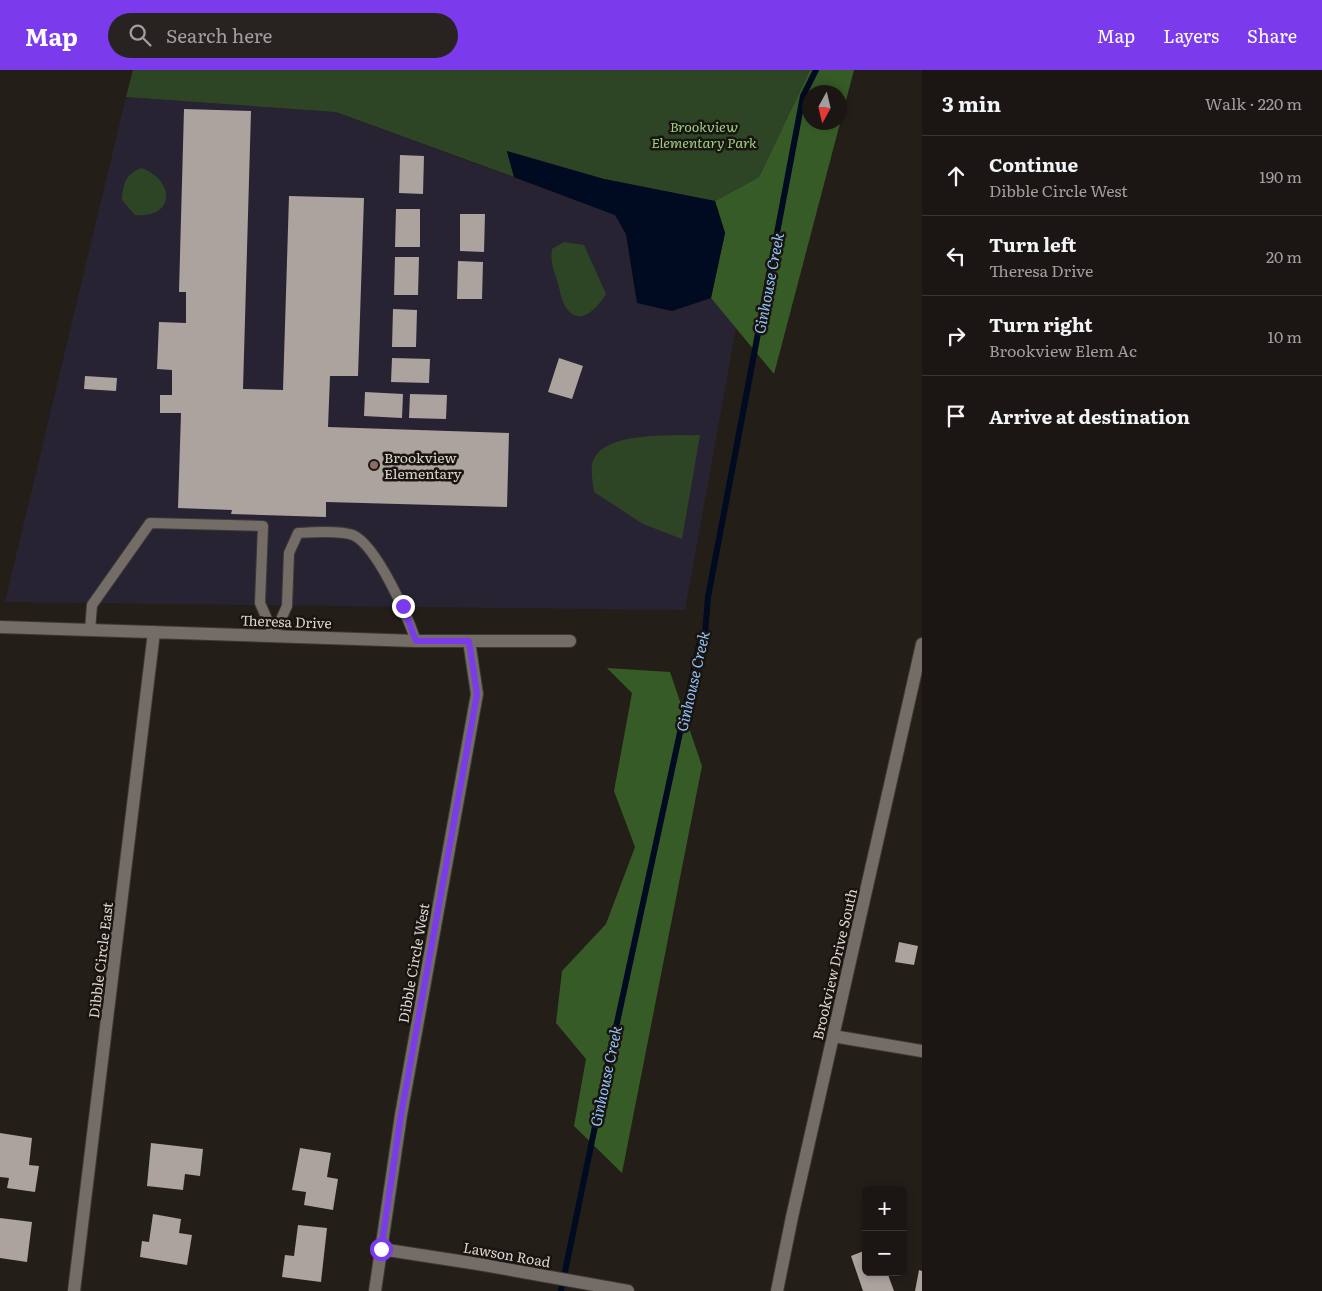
<!DOCTYPE html>
<html lang="en">
<head>
<meta charset="utf-8">
<style>
  :root { --surface:#1b1613; --page:#282321; --text:#f1f3f6; --muted:#a09fa0; --line:#393533; --accent:#7c3aed }
  body { margin:0; font-family:Literata,serif; background:var(--page); color:var(--text) }
  .controls { position:absolute; right:15px; bottom:15px; display:grid; overflow:hidden; border-radius:8px; box-shadow:0 2px 8px #0003 }
  .controls button { width:45px; height:45px; display:grid; place-items:center; padding:0; border:0; border-bottom:1px solid var(--line); background:var(--surface); color:var(--text); font:25px sans-serif }
  .compass { position:absolute; left:802px; top:15px; width:45px; height:45px; border-radius:50%; background:var(--surface); box-shadow:0 2px 8px #0003; rotate:188deg }
  .stop { position:absolute; width:15px; height:15px; margin:-11px; border:4px solid #7c3aed; border-radius:50%; background:#fff }
  .stop.end { background:#7c3aed; border-color:#fff; box-shadow:0 1px 5px #0008 }
  .list { margin:0; padding:0; list-style:none }
  h2 { display:flex; justify-content:space-between; align-items:center; height:65px; margin:0; padding:0 20px; font-size:21px }
  h2 small { font-size:16px; font-weight:400; color:var(--muted) }
  .list li { display:grid; grid-template-columns:32px 1fr auto; gap:15px; align-items:center; box-sizing:border-box; height:80px; padding:0 20px; border-top:1px solid var(--line) }
  .list b { display:block; font-size:19px; white-space:nowrap }
  .list p { margin:0; font-size:16px; white-space:nowrap; color:var(--muted) }
  .list em { font-size:16px; font-style:normal; color:var(--muted) }
  .icon { flex:none; width:28px; height:28px; fill:none; stroke:currentColor; stroke-width:2; stroke-linecap:round; stroke-linejoin:round }
  .map { position:relative; flex:none; width:922px; height:1221px; overflow:hidden }
  header { display:flex; align-items:center; gap:30px; box-sizing:border-box; height:70px; padding:0 25px; background:var(--accent); color:#fff }
  header strong { font-size:24px }
  nav { display:flex; gap:28px; margin-inline-start:auto; font-size:18px }
  .search { width:350px; height:45px; background:var(--page); display:flex; align-items:center; gap:12px; box-sizing:border-box; padding:0 18px; border-radius:28px; color:var(--muted); font-size:19px }
  main { display:flex }
  aside { flex:1; background:var(--surface) }
  .map>svg:first-child { display:block }
</style>
</head>
<body>
<header>
<strong>Map</strong>
<div class="search"><svg class="icon" aria-label="search" viewBox="0 0 24 24"><circle cx="10" cy="10" r="6"/><path d="M15 15l6 6"/></svg>Search here</div>
<nav><a>Map</a><a>Layers</a><a>Share</a></nav>
</header>
<main>
<div class="map">
<svg width="922" height="1221" viewBox="0 0 922 1221">
  <rect width="100%" height="100%" fill="#241e19"/>
  <path fill="#282333" d="M 126,27 L 336,42 L 615,145 L 626,164 L 637,233 L 672,241 L 711,228 L 736,258 L 685,540 L 5,532 Z"/>
  <path fill="#2e4525" d="M 133,0 L 810,0 L 759,107 L 715,131 L 604,109 L 507,82 L 514,107 L 336,42 L 126,27 Z
    M 141,98 C 175,109 176,149 135,145 L 122,130 C 123,114 125,105 141,98 Z
    M 564,172 L 584,175 L 606,224 C 598,237 581,257 567,239 C 562,233 560,221 558,213 C 554,201 550,192 552,179 Z
    M 700,365 L 682,469 L 643,454 L 594,422 C 593,413 590,399 593,391 C 604,361 672,366 700,365 Z"/>
  <path fill="#375b26" fill-rule="evenodd" d="M 810,0 L 854,0 L 774,304 L 711,228 L 725,163 L 715,131 L 759,107 ZM 809,22 L 839,22 L 839,52 L 809,52 Z
    M 607,598 L 670,602 L 702,696 L 622,1103 L 574,1056 L 586,989 L 556,953 L 562,901 L 606,854 L 635,777 L 614,721 L 632,623 Z"/>
  <path fill="#000a20" d="M 507,81 L 604,109 L 715,131 L 725,163 L 711,228 L 672,241 L 637,233 L 626,164 L 615,145 L 514,107 Z"/>
  <g fill="none" stroke-linecap="round" stroke-linejoin="round">
    <path stroke="#000a20" stroke-width="6" d="M 561,1221 L 605,1008 L 699,575 L 705,564 L 708,527 L 803,26 L 816,0"/>
  </g>
  <path fill="#aca39e" d="M 184,39 L 251,41 L 243,319 L 283,320 L 289,126 L 364,128 L 358,306 L 330,306 L 328,357 L 509,363 L 507,437 L 326,432 L 326,447 L 231,444 L 232,440 L 178,438 L 181,343 L 160,343 L 160,325 L 172,325 L 172,300 L 157,299 L 159,252 L 186,253 L 186,222 L 179,222 Z
    M 400,85 L 424,86 L 423,124 L 399,123 Z
    M 396,139 L 420,139 L 420,177 L 395,177 Z
    M 460,144 L 485,144 L 484,182 L 460,181 Z
    M 395,187 L 419,187 L 418,225 L 394,225 Z
    M 458,191 L 483,192 L 482,229 L 457,229 Z
    M 393,239 L 417,240 L 416,277 L 392,277 Z
    M 392,288 L 430,289 L 429,313 L 391,312 Z
    M 559,288 L 583,296 L 572,329 L 548,322 Z
    M 85,306 L 117,308 L 116,321 L 84,319 Z
    M 365,322 L 403,324 L 402,348 L 364,346 Z
    M 410,324 L 447,325 L 446,349 L 409,348 Z
    M 899,872 L 918,876 L 914,895 L 895,892 Z
    M 0,1063 L 32,1068 L 29,1095 L 39,1096 L 35,1122 L 7,1118 L 9,1108 L 0,1107 Z
    M 151,1073 L 203,1079 L 200,1106 L 185,1104 L 183,1120 L 147,1116 Z
    M 300,1078 L 331,1083 L 327,1107 L 338,1109 L 333,1140 L 304,1135 L 306,1122 L 292,1120 Z
    M 153,1144 L 181,1149 L 179,1163 L 192,1165 L 187,1195 L 140,1187 L 142,1171 L 149,1172 Z
    M 0,1148 L 32,1152 L 27,1192 L 0,1188 Z
    M 298,1155 L 327,1158 L 321,1212 L 282,1207 L 285,1185 L 294,1186 Z
    M 866,1180 L 866,1202 L 887,1202 L 894,1221 L 863,1221 L 851,1186 Z
    M 919,1200 L 922,1201 L 922,1221 L 915,1221 Z"/>
  <g fill="none" stroke-linecap="round" stroke-linejoin="round">
    <g stroke="#3e3936" stroke-width="12">
      <path id="service" d="M 90,560 L 92,535 L 150,453 L 263,456 L 260,533 L 274,565
        M 274,565 L 287,536 L 289,483 L 298,463 C 313,462 339,460 353,465 C 377,476 407,545 416,571"/>
    </g>
    <g stroke="#3e3936" stroke-width="14">
      <path id="minor" d="M 0,557 L 416,571 L 570,571
        M 833,966 L 922,981
        M 381,1179 L 478,1194 L 628,1221
        M 74,1221 L 154,562
        M 375,1221 L 401,1045 L 477,624 L 469,571
        M 777,1221 L 792,1147 L 922,574"/>
    </g>
    <use href="#service" stroke="#746d67" stroke-width="10"/>
    <use href="#minor" stroke="#746d67" stroke-width="12"/>
  </g>
  <g fill="none" stroke-linecap="round" stroke-linejoin="round">
    <path stroke="#7c3aed" stroke-width="6" d="M 381,1179 L 401,1045 L 477,624 L 469,571 L 416,571 L 403,536"/>
  </g>
  <circle fill="#8d6e63" stroke="#1a1410" stroke-width="2" cx="374" cy="395" r="5"/>
  <g text-anchor="middle" dominant-baseline="central" stroke-width="5" stroke-linejoin="round" paint-order="stroke">
    <g font-size="14" font-style="italic" fill="#9ad283" stroke="#1a1410">
      <text x="704" y="56">Brookview<tspan x="704" dy="16">Elementary Park</tspan></text>
    </g>
    <g font-size="14" fill="#dad5d2" stroke="#1a1410" text-anchor="start">
      <text x="384" y="387">Brookview<tspan x="384" dy="16">Elementary</tspan></text>
    </g>
    <g font-size="14" fill="#dad5d2" stroke="#1a1410">
      <text transform="translate(286 551) rotate(2)">Theresa Drive</text>
      <text transform="translate(100 890) rotate(-83)">Dibble Circle East</text>
      <text transform="translate(413 893) rotate(-80)">Dibble Circle West</text>
      <text transform="translate(834 894) rotate(-77)">Brookview Drive South</text>
      <text transform="translate(507 1184) rotate(10)">Lawson Road</text>
    </g>
    <g font-size="15" font-style="italic" fill="#8fc5fd" stroke="#1a1410">
      <text transform="translate(768 213) rotate(-79)">Ginhouse Creek</text>
      <text transform="translate(692 611) rotate(-77)">Ginhouse Creek</text>
      <text transform="translate(605 1006) rotate(-78)">Ginhouse Creek</text>
    </g>
  </g>
</svg>
<div class="controls">
<button>+</button>
<button>−</button>
</div>
<svg class="compass" viewBox="-18 -18 36 36"><path d="M0-13l5 13h-10z" fill="#e53935"/><path d="M0 13l5-13h-10z" fill="#a09fa0"/></svg>
<div class="stop" style="left:381px;top:1179px"></div>
<div class="stop end" style="left:403px;top:536px"></div>
</div>
<aside>
<h2>3 min<small>Walk · 220 m</small></h2>
<ul class="list">
<li><svg class="icon" aria-label="ahead" viewBox="0 0 24 24"><path d="M12 20V5M6 11l6-6 6 6"/></svg><div><b>Continue</b><p>Dibble Circle West</p></div><em>190 m</em></li>
<li><svg class="icon" aria-label="left" viewBox="0 0 24 24"><path d="M17 20v-9H6M10 6l-5 5 5 5"/></svg><div><b>Turn left</b><p>Theresa Drive</p></div><em>20 m</em></li>
<li><svg class="icon" aria-label="right" viewBox="0 0 24 24"><path d="M7 20v-9h11M14 6l5 5-5 5"/></svg><div><b>Turn right</b><p>Brookview Elem Ac</p></div><em>10 m</em></li>
<li><svg class="icon" aria-label="arrive" viewBox="0 0 24 24"><path d="M6 21V4h12l-3 4 3 4H6"/></svg><div><b>Arrive at destination</b></div></li>
</ul>
</aside>
</main>
</body>
</html>
